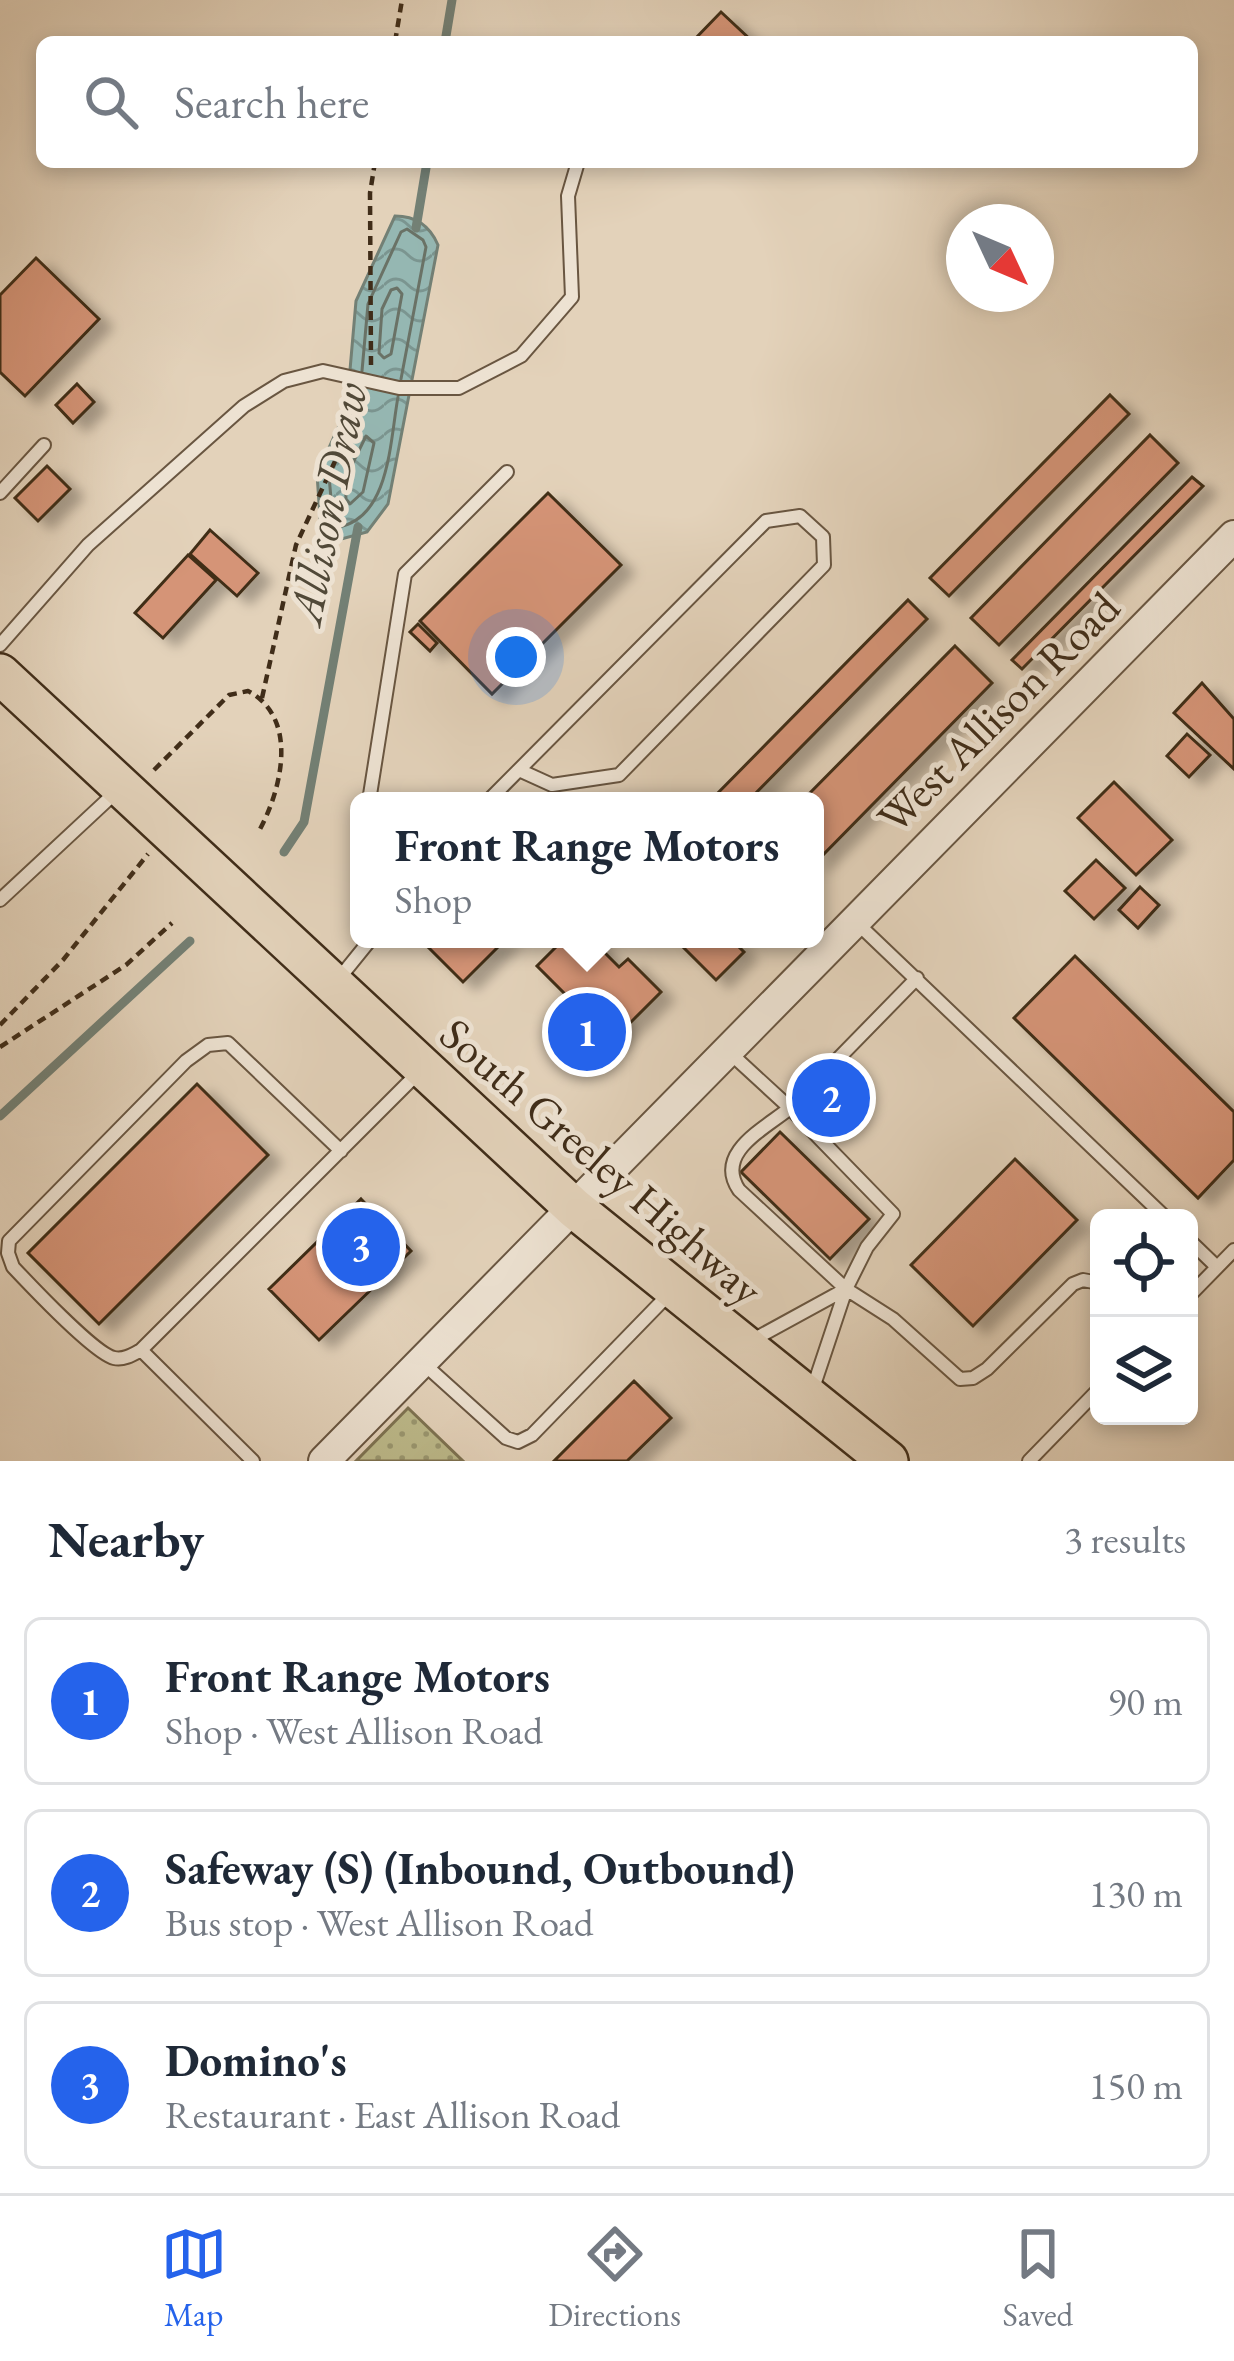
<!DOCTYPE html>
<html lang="en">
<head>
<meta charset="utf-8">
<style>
  :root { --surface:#fff; --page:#f2f2f3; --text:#1f2937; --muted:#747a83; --line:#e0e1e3; --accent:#2563eb }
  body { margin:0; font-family:"EB Garamond",serif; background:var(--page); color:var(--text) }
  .controls { position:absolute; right:36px; bottom:36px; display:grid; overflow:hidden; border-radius:18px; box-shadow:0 6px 18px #0003 }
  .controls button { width:108px; height:108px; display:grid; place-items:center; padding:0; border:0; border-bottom:3px solid var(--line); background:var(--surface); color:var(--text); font:60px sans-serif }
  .compass { position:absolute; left:946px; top:204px; width:108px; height:108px; border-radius:50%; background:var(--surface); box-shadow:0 6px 18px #0003; rotate:134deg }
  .you { position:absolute; left:516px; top:657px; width:42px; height:42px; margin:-30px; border:9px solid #fff; border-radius:50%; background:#1a73e8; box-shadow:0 0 0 18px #1a73e833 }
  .badge { display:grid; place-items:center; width:78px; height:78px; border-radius:50%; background:var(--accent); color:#fff; font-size:39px; font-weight:700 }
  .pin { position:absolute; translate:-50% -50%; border:6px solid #fff; box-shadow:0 3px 12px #0006 }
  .popup { position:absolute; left:350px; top:792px; width:474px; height:156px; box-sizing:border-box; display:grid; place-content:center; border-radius:18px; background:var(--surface); filter:drop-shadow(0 3px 9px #0005); font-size:39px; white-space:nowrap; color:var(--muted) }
  .popup b { font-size:45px; color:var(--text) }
  .popup::after { content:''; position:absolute; left:50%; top:100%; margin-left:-24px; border:24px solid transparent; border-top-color:var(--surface) }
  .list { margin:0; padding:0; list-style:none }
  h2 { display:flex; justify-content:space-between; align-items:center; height:156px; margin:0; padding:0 48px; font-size:51px }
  h2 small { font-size:39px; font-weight:400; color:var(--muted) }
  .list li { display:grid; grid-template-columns:78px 1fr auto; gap:36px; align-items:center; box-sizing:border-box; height:168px; margin:0 24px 24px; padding:0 24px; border:3px solid var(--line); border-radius:18px }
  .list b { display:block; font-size:45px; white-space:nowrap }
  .list p { margin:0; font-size:39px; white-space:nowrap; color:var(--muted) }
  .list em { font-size:39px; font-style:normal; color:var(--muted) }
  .icon { flex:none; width:66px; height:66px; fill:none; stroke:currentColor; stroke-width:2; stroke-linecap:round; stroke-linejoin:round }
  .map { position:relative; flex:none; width:1234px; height:1461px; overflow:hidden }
  .search { position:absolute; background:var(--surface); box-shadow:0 6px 18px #0003; left:36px; right:36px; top:36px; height:132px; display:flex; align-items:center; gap:30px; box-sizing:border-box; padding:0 42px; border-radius:18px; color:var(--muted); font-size:45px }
  .sheet { height:732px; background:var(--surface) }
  nav { display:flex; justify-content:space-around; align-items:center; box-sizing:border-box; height:168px; border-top:3px solid var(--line); background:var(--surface); font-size:33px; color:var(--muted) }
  nav a { display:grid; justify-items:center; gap:6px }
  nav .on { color:var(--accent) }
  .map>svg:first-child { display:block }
</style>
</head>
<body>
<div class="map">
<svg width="1234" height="1461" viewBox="0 0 1234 1461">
  <defs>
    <pattern id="grass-dots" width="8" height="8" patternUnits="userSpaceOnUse" patternTransform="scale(3)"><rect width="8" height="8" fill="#bcb98a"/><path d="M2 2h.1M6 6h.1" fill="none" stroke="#9a9770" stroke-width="1.8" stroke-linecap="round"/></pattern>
    <pattern id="water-waves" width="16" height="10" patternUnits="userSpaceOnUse" patternTransform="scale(3)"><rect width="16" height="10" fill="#95b7b2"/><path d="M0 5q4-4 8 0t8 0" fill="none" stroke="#7b9590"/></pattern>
    <filter id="shadow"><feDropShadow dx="13" dy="8" stdDeviation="6" flood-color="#0004"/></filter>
  </defs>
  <rect width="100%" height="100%" fill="#e3d2ba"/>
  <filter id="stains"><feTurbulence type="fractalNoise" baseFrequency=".00167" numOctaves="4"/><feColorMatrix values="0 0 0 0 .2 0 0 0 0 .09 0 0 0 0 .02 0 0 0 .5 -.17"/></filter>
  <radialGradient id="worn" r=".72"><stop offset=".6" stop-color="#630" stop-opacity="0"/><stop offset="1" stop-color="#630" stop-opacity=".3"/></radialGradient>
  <path fill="url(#grass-dots)" stroke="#7e7352" stroke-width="3" d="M 408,1408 L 463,1461 L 356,1461 Z"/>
  <path fill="url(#water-waves)" stroke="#738075" stroke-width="3" d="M 395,216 C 415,216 430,226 438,245 L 388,504 L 367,532 L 338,540 L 321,532 L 317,474 L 342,419 L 348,393 L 356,301 Z"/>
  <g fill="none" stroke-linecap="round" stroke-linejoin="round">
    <path stroke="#6a7266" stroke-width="3" d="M 397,288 L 402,294 L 391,354 L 384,358 L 379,353 L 382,309 L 391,290 Z
      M 362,371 L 368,304 L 401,232 L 407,229 L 423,240 L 426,247 L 401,379
      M 361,389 L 353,423 L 329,476 L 333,521 L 339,527 C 390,517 390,440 398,397
      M 366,436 L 374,443 L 363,492 L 350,504 L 346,499 L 345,479 Z"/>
    <path stroke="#738075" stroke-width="9" d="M 445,42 L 452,0
      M 416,228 L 427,162
      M 284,852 L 304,822 L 358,527
      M 0,1116 L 190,941"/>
  </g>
  <path fill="#d59477" stroke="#402d19" stroke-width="3" filter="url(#shadow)" d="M 721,12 L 753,42 L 692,42 Z
    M 36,258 L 99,319 L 25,396 L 0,372 L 0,295 Z
    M 77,384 L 94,402 L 73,423 L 56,405 Z
    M 1110,395 L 1129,414 L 949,596 L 930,578 Z
    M 1150,435 L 1178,463 L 999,645 L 971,618 Z
    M 47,466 L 70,489 L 38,521 L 15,498 Z
    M 1192,477 L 1203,486 L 1022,669 L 1012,660 Z
    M 548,493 L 621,565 L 492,694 L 420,621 Z
    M 210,530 L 258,573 L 237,596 L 190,554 Z
    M 188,555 L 216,580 L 163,638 L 135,613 Z
    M 908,600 L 927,619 L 748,801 L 710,801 Z
    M 418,624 L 437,643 L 430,651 L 410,632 Z
    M 955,646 L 992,683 L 815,863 L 815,801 L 802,801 Z
    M 1202,683 L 1234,719 L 1234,769 L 1174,713 Z
    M 1187,734 L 1210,755 L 1189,777 L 1167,756 Z
    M 1114,782 L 1172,840 L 1136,875 L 1078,818 Z
    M 1096,860 L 1125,888 L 1094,919 L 1065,891 Z
    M 1140,887 L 1159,905 L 1138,928 L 1119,910 Z
    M 420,939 L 506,939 L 463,982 Z
    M 564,939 L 591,939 L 619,967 L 628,959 L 661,992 L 612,1041 L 537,966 Z
    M 675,939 L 731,939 L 744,952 L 716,980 Z
    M 1075,956 L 1234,1112 L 1234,1160 L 1198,1198 L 1014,1018 Z
    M 197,1084 L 268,1155 L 99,1324 L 28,1253 Z
    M 780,1132 L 869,1219 L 830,1259 L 741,1172 Z
    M 1015,1159 L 1077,1220 L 973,1326 L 911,1265 Z
    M 361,1199 L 411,1251 L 319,1340 L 269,1289 Z
    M 634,1381 L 671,1418 L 627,1461 L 554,1461 Z"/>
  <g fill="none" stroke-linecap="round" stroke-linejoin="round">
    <g stroke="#695641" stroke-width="16">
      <path id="service" d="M 0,493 L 44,445
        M 0,645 L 88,545 L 244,406 L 284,381 L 323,371 L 399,388 L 459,388 L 521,356 L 572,297 L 568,196 L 578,162
        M 369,801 L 405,574 L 507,472
        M 488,801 L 766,521 L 800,516 L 823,537 L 824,565 L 619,775 L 552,785 L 519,770
        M 0,900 L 116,792
        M 856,922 L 1166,1218
        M 337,981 L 371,939
        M 728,1051 L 790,1108 C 764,1129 714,1153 739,1190 L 846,1289 L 867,1247 L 893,1214 L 790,1108 L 917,978
        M 1189,1240 L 1217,1267
        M 846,1289 L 893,1319 L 960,1379 L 973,1378 L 987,1369 L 1073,1284 L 1083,1280 L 1099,1283
        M 1189,1296 L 1234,1250
        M 751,1341 L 846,1289 L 811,1394
        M 141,1350 C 132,1355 124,1360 114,1358 C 95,1354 29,1284 13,1267 L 8,1253 L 9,1241 L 186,1061 L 208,1045 L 228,1043 L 341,1151
        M 424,1364 L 506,1438 L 518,1442 L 532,1435 L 672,1291
        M 253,1461 L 141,1350 L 421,1070
        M 1029,1461 L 1099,1389"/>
    </g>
    <g stroke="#695641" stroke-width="34">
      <path id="tertiary" d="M 324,1461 L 1234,536"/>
    </g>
    <g stroke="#402d19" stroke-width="44">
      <path id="trunk" d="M 0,674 L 574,1208 L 888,1461"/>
    </g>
    <path stroke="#402d19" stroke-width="4.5" stroke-dasharray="9 6" stroke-linecap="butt" d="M 395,42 L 402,0
      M 371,365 L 370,193 L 375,162
      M 262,698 L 296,545 L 364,399
      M 154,770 L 229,695 L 248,691 C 299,718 282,789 259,831
      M 0,1025 L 63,960 L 148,854
      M 0,1047 L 126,965 L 172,923"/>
    <use href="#service" stroke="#ede2d2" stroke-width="12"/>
    <use href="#tertiary" stroke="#ede2d2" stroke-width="30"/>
    <use href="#trunk" stroke="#e3d2ba" stroke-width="39"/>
  </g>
  <g text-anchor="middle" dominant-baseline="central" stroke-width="10" stroke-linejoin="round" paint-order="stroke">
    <g font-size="45" fill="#402d19" stroke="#ede2d2">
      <text transform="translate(998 712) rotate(-45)">West Allison Road</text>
      <text transform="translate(602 1161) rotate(41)">South Greeley Highway</text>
    </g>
    <g font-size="48" font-style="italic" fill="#514938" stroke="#ede2d2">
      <text transform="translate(327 503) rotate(-79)">Allison Draw</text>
    </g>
  </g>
  <rect width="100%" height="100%" filter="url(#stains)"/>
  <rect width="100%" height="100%" fill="url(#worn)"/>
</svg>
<div class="controls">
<button><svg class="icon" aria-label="locate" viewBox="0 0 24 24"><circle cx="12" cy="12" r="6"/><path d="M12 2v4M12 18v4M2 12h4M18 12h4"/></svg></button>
<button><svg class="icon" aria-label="layers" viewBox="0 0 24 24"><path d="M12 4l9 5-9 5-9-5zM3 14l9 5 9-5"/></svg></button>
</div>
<svg class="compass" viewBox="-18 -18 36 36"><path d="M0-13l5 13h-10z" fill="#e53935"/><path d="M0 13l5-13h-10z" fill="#747a83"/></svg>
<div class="you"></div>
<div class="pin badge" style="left:587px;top:1032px">1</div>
<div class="popup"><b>Front Range Motors</b>Shop</div>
<div class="pin badge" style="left:831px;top:1098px">2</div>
<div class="pin badge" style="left:361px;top:1247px">3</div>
<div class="search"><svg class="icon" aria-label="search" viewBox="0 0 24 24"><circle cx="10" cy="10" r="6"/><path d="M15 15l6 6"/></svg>Search here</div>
</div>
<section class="sheet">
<h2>Nearby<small>3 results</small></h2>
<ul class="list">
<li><span class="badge">1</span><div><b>Front Range Motors</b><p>Shop · West Allison Road</p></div><em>90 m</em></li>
<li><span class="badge">2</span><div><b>Safeway (S) (Inbound, Outbound)</b><p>Bus stop · West Allison Road</p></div><em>130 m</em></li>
<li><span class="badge">3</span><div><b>Domino's</b><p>Restaurant · East Allison Road</p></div><em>150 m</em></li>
</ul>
</section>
<nav>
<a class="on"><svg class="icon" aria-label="map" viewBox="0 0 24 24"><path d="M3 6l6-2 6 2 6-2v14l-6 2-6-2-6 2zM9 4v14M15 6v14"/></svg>Map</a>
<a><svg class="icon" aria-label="directions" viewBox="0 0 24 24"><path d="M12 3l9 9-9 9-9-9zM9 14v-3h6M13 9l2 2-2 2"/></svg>Directions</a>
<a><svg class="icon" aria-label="saved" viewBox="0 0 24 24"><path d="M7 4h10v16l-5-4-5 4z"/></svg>Saved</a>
</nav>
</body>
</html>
